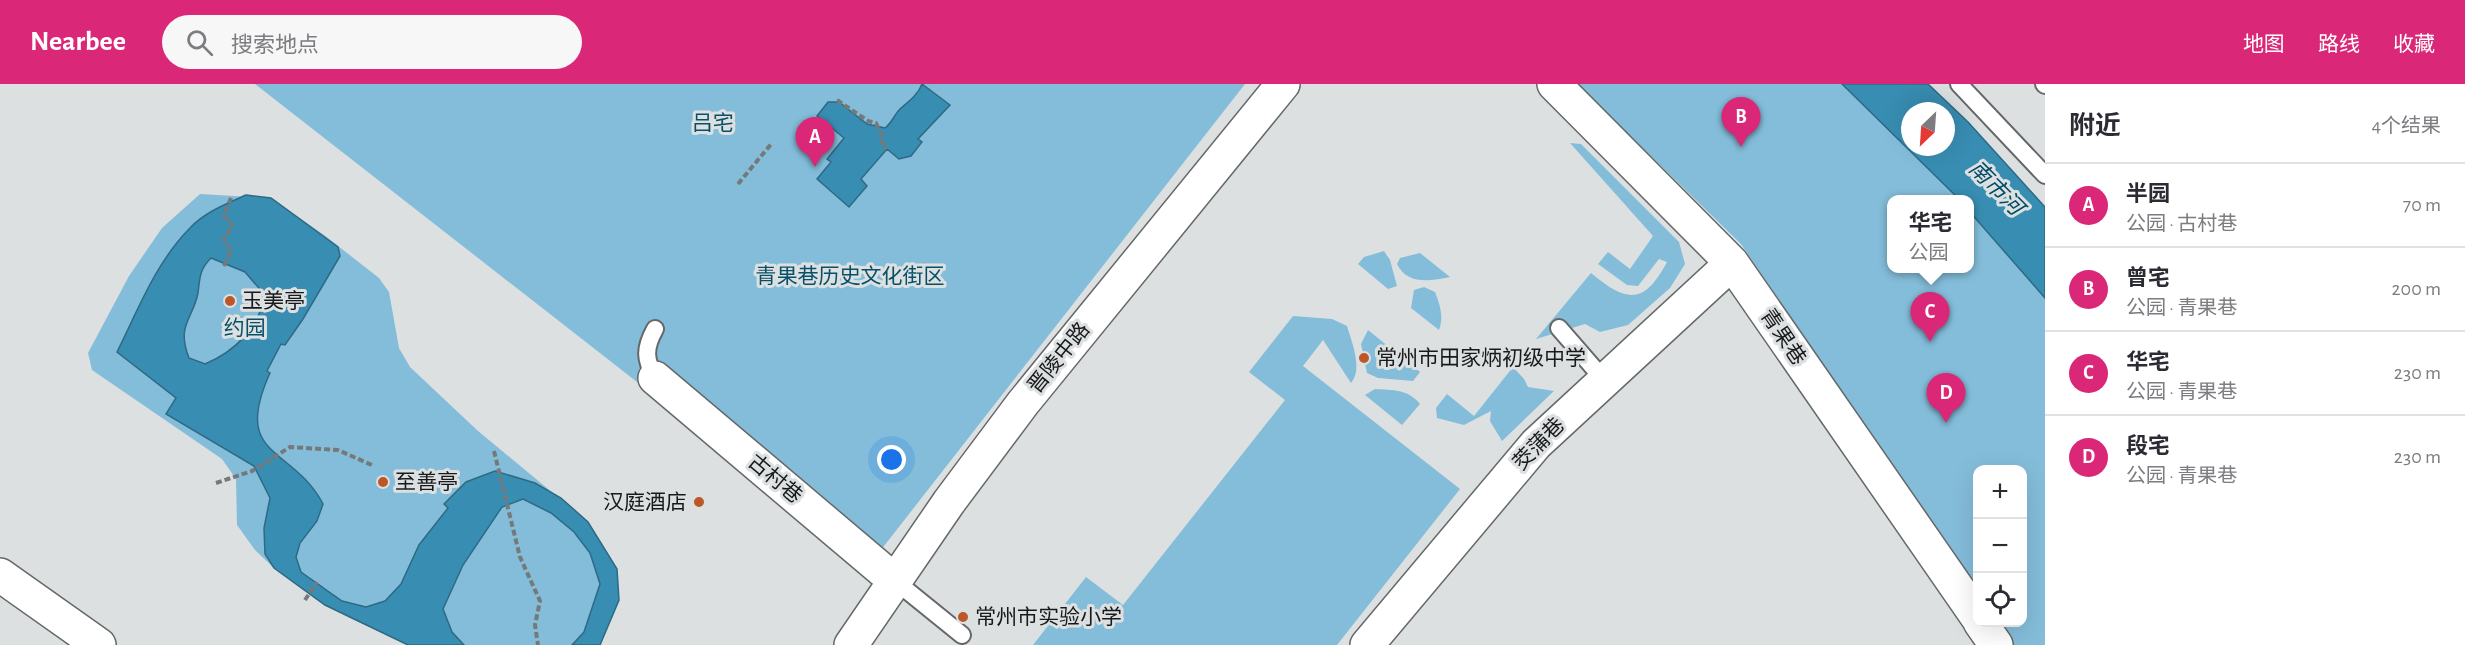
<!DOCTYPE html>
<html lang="zh">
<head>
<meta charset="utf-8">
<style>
  :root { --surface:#fff; --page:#f7f7f7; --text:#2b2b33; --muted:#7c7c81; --line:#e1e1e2; --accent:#db2777 }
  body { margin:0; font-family:"Alegreya Sans","Noto Sans SC",sans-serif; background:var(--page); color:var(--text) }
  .controls { position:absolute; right:18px; bottom:18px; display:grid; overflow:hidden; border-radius:12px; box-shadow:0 6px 24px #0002 }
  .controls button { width:54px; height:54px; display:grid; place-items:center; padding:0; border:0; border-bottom:2px solid var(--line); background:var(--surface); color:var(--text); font:30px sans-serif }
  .compass { position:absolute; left:1901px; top:18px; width:54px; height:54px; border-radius:50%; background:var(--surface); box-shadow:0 6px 24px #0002; rotate:205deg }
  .you { position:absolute; left:892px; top:376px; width:21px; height:21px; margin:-15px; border:4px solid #fff; border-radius:50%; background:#1a73e8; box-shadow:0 0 0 9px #1a73e833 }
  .badge { display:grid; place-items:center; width:39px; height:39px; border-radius:50%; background:var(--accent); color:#fff; font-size:20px; font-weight:700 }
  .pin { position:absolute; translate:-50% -50px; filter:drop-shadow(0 2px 3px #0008) }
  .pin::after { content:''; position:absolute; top:32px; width:21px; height:18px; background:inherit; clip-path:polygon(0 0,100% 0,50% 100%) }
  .popup { position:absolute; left:1887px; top:111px; width:87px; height:78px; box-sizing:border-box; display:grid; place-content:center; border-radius:12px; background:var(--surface); filter:drop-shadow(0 2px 4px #0005); font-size:20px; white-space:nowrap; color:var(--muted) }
  .popup b { font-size:22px; color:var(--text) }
  .popup::after { content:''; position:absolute; left:50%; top:100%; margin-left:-12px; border:12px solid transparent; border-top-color:var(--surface) }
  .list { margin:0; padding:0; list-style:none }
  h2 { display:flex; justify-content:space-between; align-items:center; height:78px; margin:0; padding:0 24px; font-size:26px }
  h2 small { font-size:20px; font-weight:400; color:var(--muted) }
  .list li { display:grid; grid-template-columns:39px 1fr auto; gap:18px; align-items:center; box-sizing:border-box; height:84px; padding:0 24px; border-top:2px solid var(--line) }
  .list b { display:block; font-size:22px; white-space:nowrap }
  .list p { margin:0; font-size:20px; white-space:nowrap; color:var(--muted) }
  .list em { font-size:20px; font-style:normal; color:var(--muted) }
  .icon { flex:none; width:33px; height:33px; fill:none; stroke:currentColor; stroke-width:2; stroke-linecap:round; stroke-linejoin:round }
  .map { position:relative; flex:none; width:2045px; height:561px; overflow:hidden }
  header { display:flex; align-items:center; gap:36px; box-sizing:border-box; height:84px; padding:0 30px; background:var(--accent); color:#fff }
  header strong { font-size:28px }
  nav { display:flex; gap:33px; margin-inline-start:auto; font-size:21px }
  .search { width:420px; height:54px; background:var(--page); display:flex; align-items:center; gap:15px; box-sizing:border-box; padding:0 21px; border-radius:33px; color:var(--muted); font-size:22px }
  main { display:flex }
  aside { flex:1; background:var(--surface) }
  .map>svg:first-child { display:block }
</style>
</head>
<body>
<header>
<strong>Nearbee</strong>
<div class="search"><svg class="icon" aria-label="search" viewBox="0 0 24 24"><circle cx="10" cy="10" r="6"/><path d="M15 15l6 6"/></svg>搜索地点</div>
<nav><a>地图</a><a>路线</a><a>收藏</a></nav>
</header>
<main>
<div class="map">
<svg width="2045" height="561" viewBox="0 0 2045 561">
  <rect width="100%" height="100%" fill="#dce0e1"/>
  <path fill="#84bdda" d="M 255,0 L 1245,0 L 877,471 L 646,305 Z
    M 1577,0 L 1842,0 L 1959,115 L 1891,116 L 1891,184 L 1969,184 L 1969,127 L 2045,214 L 2045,561 L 2014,561 L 1998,539 L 2022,538 L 2022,386 L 1978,386 L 1977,508 L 1741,160 Z
    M 1570,59 L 1581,60 L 1679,158 L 1685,180 L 1670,204 L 1628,241 L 1600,248 L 1585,240 L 1536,255 L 1591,189 C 1627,219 1644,221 1667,178 L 1659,175 L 1638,202 L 1627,201 L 1598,180 L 1608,168 L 1630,185 L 1653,152 Z
    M 200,110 L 271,114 L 324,151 L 379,194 L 389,208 L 399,264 L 410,283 L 478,347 L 588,438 L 617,485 L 619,516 L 600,561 L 408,561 L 352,535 L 325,521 L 274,484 L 255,466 L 237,441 L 236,395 L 222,375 L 92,286 L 88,269 L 129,192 L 162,144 Z
    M 1384,167 L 1390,176 L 1397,202 L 1388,205 L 1358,180 L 1364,173 Z
    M 1420,169 L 1450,193 C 1430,197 1407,201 1397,180 L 1400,174 Z
    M 1424,203 L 1435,208 C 1440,221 1444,233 1439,246 L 1411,224 L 1414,206 Z
    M 1293,232 L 1332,235 L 1347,242 C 1352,259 1363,285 1351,299 L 1323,256 L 1303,282 L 1460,405 L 1337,561 L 1033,561 L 1086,493 L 1123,521 L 1266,340 L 1285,316 L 1249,288 Z
    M 1368,246 L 1420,288 L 1413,297 L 1378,294 L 1367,289 L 1361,260 Z
    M 1513,283 L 1524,295 L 1528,303 L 1554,307 L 1502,357 L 1490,337 L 1491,327 L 1464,341 L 1437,334 L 1436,324 L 1447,310 L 1474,332 Z
    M 1375,305 C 1393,306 1408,305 1420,320 L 1402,341 L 1365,311 Z"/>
  <path fill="#388db2" stroke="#2e6a84" stroke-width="1.5" fill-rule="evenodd" d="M 922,0 L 950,21 L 918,55 L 922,58 L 911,72 L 899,75 L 887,65 L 861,95 L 867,102 L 849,123 L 817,95 L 831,78 L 827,75 L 844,54 L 817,32 L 828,18 L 839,18 L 867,40 L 885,44 C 892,39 894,31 900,25 C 908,18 918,11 922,0 Z
    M 1842,0 L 1928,0 L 1968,38 L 2045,123 L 2045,214 L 1969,127 L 1969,116 L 1959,115 ZM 1910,27 L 1946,27 L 1946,63 L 1910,63 Z
    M 246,111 L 271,114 L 338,163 L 340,172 L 303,235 L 285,261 L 281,260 L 267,287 L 270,289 C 231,375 292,361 323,420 L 317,437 L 300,459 L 296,473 L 301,488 L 342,517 L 366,523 L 385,517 L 401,500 L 419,461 L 448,424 L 444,420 L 466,398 L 495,387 L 535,399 L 561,414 L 588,438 L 617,485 L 619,516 L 600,561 L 572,561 L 584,548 L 600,500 L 590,469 L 574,448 L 551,429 L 523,415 L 502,423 L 463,481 L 443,525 L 452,548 L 464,561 L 408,561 L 325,521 L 274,484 L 265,470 L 264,444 L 270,414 L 254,382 L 166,330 L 176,314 L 117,268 C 138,226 156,178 190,144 C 205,128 226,120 246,111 ZM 211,174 L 245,188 L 264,210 C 261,243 234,268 205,280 L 189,274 C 176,241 193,235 198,209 C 200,194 199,186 211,174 Z"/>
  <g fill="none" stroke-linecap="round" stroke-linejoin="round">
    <g stroke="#656869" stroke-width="20">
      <path id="service" d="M 1959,0 L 2045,91
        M 2044,0 L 2045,1
        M 1559,244 L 1605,297
        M 655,245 C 644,265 645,275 655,294
        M 894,496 L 962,551"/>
    </g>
    <g stroke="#656869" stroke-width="36">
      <path id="minor" d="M 1554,0 L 1732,179 L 1978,534
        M 655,294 L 894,496
        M 0,491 L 99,561
        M 1980,538 L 1996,561
        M 1367,561 L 1536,360 L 1732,179"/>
    </g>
    <g stroke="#656869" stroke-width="36">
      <path id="secondary" d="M 851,561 L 949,418 L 1023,319 L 1283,0"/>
    </g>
    <path stroke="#76797a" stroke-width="4" stroke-dasharray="6 3" stroke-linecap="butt" d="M 837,16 L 868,37 L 876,39 L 883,54 L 882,61 L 887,65
      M 738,100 L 772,59
      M 224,182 L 231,167 L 224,155 L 232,141 L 224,131 L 231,114
      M 494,367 L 520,473 L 540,517 L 535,541 L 538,561
      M 216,399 L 252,387 L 290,363 L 338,366 L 374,382
      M 305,516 L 317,498"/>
    <use href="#service" stroke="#fff" stroke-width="16"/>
    <use href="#minor" stroke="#fff" stroke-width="33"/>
    <use href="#secondary" stroke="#fff" stroke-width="33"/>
  </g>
  <g fill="#bc5728" stroke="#dce0e1" stroke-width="2">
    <circle cx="230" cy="217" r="6"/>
    <circle cx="1364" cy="274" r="6"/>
    <circle cx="383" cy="398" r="6"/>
    <circle cx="699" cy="418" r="6"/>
    <circle cx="963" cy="533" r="6"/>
  </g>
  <g text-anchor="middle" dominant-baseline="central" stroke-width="6" stroke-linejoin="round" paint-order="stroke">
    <g font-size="21" fill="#084f69" stroke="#dce0e1">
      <text x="713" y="39">吕宅</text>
      <text x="850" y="192">青果巷历史文化街区</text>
      <text x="245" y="244">约园</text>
    </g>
    <g font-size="21" fill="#18191a" stroke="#dce0e1" text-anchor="start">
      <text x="242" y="217">玉美亭</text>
      <text x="1376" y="274">常州市田家炳初级中学</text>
      <text x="395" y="398">至善亭</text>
      <text x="687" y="418" text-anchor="end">汉庭酒店</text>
      <text x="975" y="533">常州市实验小学</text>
    </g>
    <g font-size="21" fill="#18191a" stroke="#dce0e1">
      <text transform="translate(1783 253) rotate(56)">青果巷</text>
      <text transform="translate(1059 274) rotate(-51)">晋陵中路</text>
      <text transform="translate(1539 360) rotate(-46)">茭蒲巷</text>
      <text transform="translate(775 395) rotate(40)">古村巷</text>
    </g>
    <g font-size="22" font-style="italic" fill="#014b66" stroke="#dce0e1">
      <text transform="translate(1996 104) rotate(45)">南市河</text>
    </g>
  </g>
</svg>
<div class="controls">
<button>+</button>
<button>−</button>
<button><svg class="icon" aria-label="locate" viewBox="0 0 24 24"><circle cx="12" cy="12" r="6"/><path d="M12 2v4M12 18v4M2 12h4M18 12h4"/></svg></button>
</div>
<svg class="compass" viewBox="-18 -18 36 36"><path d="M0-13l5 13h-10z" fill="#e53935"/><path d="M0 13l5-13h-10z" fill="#7c7c81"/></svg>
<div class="you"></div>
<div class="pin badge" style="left:815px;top:83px">A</div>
<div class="pin badge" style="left:1741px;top:63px">B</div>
<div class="pin badge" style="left:1930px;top:258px">C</div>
<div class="popup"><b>华宅</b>公园</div>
<div class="pin badge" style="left:1946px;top:339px">D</div>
</div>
<aside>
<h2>附近<small>4个结果</small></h2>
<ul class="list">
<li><span class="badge">A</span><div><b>半园</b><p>公园 · 古村巷</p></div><em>70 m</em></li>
<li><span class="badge">B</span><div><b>曾宅</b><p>公园 · 青果巷</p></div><em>200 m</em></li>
<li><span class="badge">C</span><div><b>华宅</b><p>公园 · 青果巷</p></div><em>230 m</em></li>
<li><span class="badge">D</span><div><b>段宅</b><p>公园 · 青果巷</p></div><em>230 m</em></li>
</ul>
</aside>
</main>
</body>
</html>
